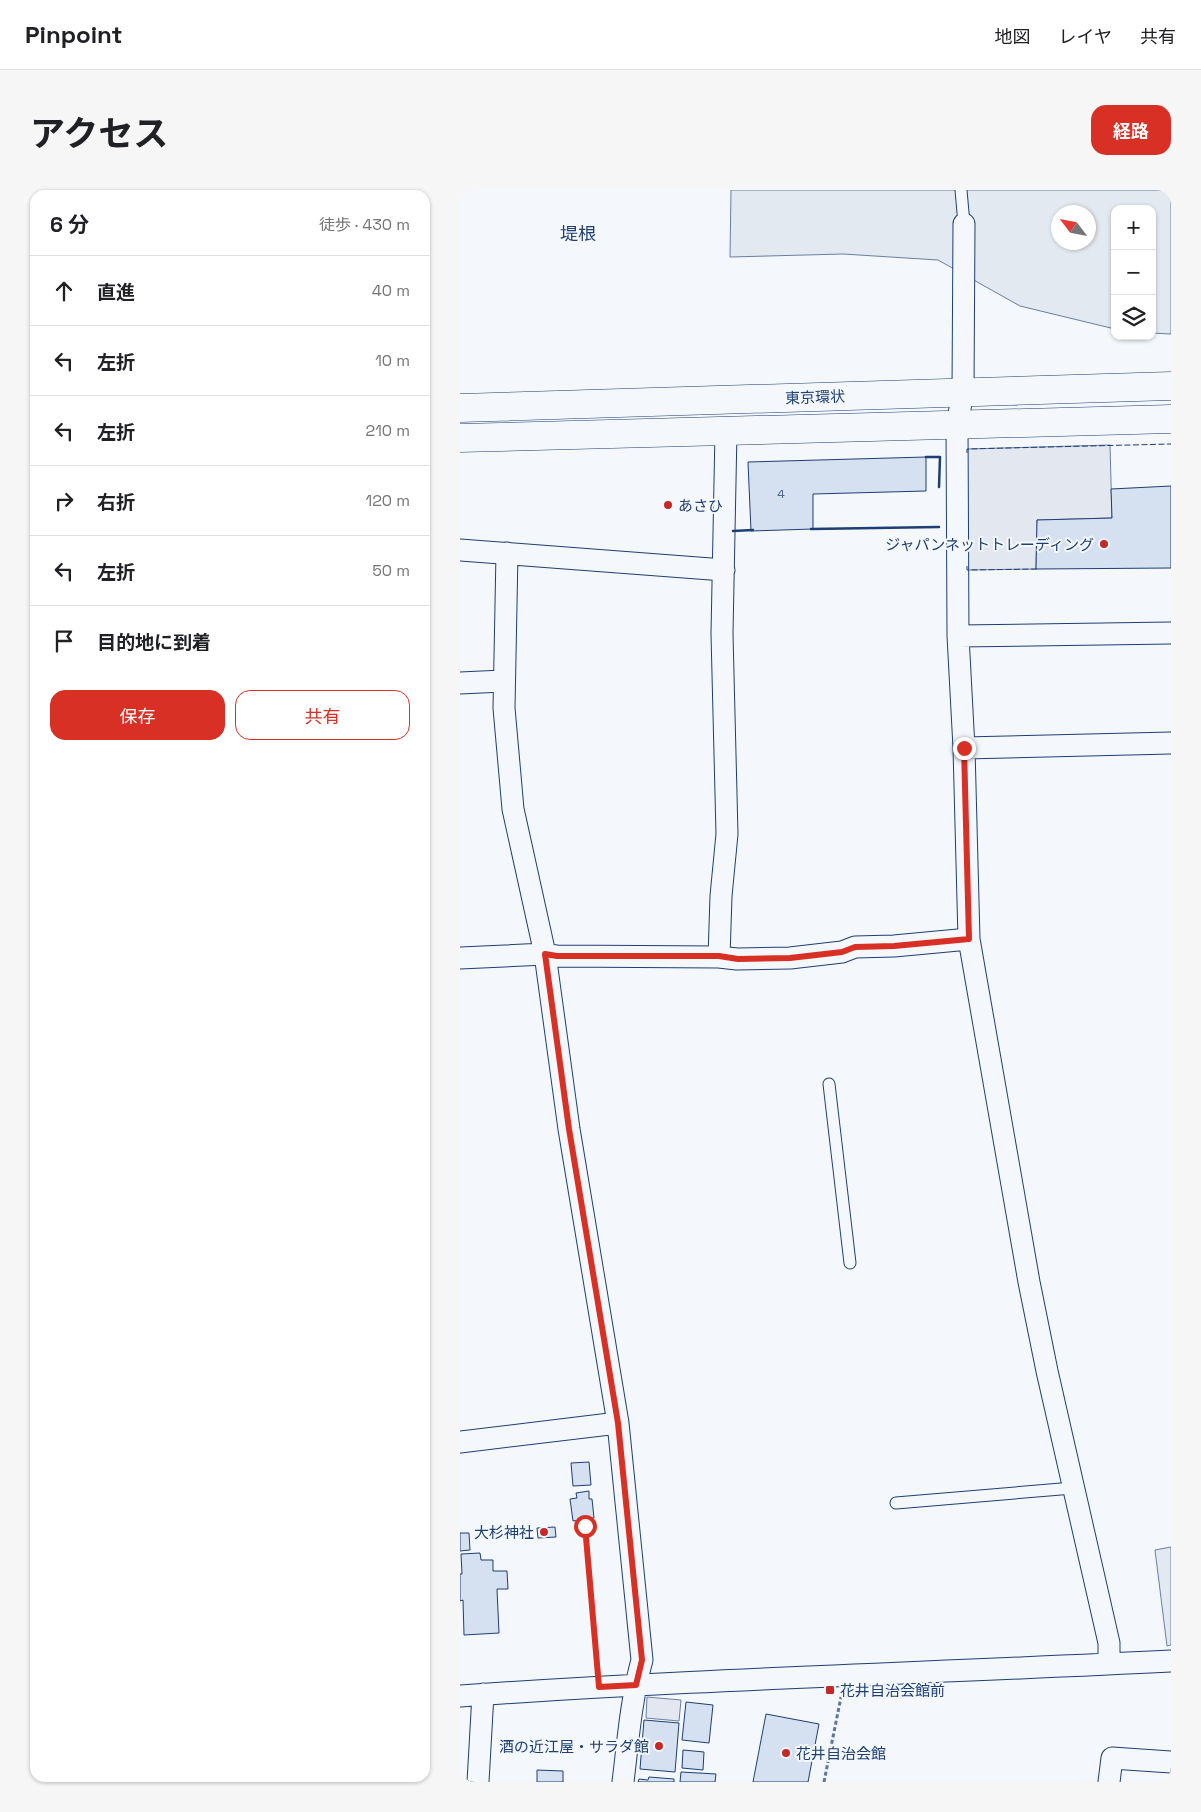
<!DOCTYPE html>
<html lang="ja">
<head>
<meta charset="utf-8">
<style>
  :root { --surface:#fff; --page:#f6f6f6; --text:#202124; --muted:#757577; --line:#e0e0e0; --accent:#d93025 }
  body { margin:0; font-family:"Space Grotesk","Noto Sans JP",sans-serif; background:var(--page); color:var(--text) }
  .controls { position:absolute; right:15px; top:15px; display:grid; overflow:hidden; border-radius:10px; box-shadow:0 1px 4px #0004 }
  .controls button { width:45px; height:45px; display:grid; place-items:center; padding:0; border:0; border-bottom:1px solid var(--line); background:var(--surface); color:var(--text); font:25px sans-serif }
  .compass { position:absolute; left:591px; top:15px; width:45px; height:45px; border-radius:50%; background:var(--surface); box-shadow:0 1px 4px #0004; rotate:302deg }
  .stop { position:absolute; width:15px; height:15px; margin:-11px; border:4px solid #d93025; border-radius:50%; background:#fff }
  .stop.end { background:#d93025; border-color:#fff; box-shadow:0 1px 5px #0008 }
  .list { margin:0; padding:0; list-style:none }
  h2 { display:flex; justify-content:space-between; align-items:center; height:65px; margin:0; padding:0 20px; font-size:21px }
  h2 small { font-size:16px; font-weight:400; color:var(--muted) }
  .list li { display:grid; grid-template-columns:32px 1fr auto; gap:15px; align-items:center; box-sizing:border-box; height:70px; padding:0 20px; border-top:1px solid var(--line) }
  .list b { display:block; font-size:19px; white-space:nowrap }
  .list em { font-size:16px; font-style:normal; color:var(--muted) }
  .actions { display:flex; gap:10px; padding:15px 20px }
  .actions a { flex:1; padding:11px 0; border:1px solid var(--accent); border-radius:15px; text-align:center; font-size:18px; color:var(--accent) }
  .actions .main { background:var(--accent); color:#fff }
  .icon { flex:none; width:28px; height:28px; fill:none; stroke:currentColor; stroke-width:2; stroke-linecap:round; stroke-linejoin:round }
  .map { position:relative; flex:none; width:711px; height:1592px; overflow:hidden; border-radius:15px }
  header { display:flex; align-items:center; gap:30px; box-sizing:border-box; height:70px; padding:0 25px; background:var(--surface); border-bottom:1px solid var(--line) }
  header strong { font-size:24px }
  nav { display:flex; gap:28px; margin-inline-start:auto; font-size:18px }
  .intro { display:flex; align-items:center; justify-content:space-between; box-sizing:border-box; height:120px; padding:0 30px }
  h1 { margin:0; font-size:35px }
  .button { padding:12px 22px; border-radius:15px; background:var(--accent); color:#fff; font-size:18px; font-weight:700 }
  main { display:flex; gap:30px; padding:0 30px }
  aside { flex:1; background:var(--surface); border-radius:15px; box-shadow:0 1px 4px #0004 }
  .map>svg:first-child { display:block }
</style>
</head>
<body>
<header>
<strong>Pinpoint</strong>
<nav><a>地図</a><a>レイヤ</a><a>共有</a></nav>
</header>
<div class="intro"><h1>アクセス</h1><a class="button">経路</a></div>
<main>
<aside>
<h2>6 分<small>徒歩 · 430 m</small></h2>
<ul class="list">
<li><svg class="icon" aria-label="ahead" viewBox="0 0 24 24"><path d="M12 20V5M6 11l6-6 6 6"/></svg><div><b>直進</b></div><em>40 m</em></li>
<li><svg class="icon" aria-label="left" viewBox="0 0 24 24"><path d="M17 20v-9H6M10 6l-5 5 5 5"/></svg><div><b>左折</b></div><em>10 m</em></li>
<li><svg class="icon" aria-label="left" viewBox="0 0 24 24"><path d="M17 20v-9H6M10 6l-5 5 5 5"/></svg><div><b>左折</b></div><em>210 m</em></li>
<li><svg class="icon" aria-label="right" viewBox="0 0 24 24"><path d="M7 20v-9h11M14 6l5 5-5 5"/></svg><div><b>右折</b></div><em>120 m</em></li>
<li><svg class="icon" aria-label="left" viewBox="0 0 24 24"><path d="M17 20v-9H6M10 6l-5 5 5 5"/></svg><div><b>左折</b></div><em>50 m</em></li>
<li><svg class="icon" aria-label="arrive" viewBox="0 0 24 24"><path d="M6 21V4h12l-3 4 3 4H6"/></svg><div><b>目的地に到着</b></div></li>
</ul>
<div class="actions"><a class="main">保存</a><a>共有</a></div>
</aside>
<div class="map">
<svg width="711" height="1592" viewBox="0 0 711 1592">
  <rect width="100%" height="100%" fill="#f4f7fb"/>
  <path fill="#e3e9f0" stroke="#687fa3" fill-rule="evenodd" d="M 271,0 L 711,0 L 711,144 L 692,143 L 692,19 L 655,19 L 655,139 L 560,116 L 478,70 L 383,64 L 270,67 ZM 598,22 L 628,22 L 628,52 L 598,52 Z
    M 711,1357 L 711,1455 L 707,1456 L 695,1360 Z"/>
  <path fill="#e3e8f0" stroke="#687fa3" d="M 650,255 L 652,328 L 577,330 L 576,379 L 507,380 L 507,259 Z
    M 187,1507 L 221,1510 L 219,1531 L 186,1528 Z"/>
  <path fill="#d5e0f0" stroke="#1d3f73" d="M 466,267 L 466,301 L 353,304 L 353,339 L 291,341 L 288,272 Z
    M 711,296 L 711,378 L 576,379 L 577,330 L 652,328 L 651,299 Z
    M 129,1272 L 131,1295 L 113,1296 L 111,1273 Z
    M 129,1301 L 129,1309 L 132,1309 L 134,1328 L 113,1331 L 110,1309 L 117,1308 L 116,1303 Z
    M 95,1337 L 96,1347 L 78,1348 L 77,1338 Z
    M 0,1343 L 9,1343 L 10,1360 L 0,1361 Z
    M 20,1363 L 21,1370 L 33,1370 L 33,1381 L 47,1381 L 48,1399 L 37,1399 L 39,1443 L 4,1445 L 3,1410 L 0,1411 L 0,1384 L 2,1384 L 1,1364 Z
    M 226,1512 L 253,1515 L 249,1553 L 222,1550 Z
    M 306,1524 L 359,1534 L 348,1592 L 293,1592 Z
    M 184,1530 L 219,1533 L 215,1582 L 180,1579 Z
    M 223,1560 L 244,1562 L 243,1580 L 222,1578 Z
    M 77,1580 L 103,1581 L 103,1592 L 77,1592 Z
    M 221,1582 L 256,1584 L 255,1592 L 220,1592 Z
    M 189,1587 L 214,1589 L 214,1592 L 178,1592 L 179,1589 L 188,1590 Z"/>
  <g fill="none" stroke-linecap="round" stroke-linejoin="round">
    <g stroke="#1d3f73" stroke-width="13">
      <path id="service" d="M 501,0 L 504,34
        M 369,894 L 390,1073
        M 436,1313 L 613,1298"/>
    </g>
    <g stroke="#1d3f73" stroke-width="23">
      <path id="minor" d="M 504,34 L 503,202 L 497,235 L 498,446 L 504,558 L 509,749 L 569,1092 L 587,1181 L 649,1453 L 649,1474
        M 0,360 L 264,380
        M 47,363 L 44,518 L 53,619 L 85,764 L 109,939 L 158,1233 L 182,1470 C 171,1510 168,1551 163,1592
        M 498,446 L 711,443
        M 0,493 L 43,491
        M 504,558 L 711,553
        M 259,767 L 261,706 L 267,644 L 262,444 L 266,241
        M 0,768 L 85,764 L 97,766 L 259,767 L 277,769 L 330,768 L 382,762 L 395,757 L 434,756 L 509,749
        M 0,1252 L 158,1233
        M 0,1506 C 237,1489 474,1483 711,1471
        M 18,1592 L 23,1504
        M 649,1592 L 652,1568 L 711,1572"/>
    </g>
    <g stroke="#1d3f73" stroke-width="29">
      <path id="trunk" d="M 0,218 L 711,196
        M 0,248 L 711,229"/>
    </g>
    <path stroke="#5e769c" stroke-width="3" stroke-dasharray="4 2.5" stroke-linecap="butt" d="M 125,1336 L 137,1474
      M 364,1592 L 381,1507"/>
    <use href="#service" stroke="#f4f7fb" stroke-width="11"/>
    <use href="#minor" stroke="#f4f7fb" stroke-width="21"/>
    <use href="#trunk" stroke="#f4f7fb" stroke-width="28"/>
    <path stroke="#1d3f73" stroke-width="1" stroke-dasharray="6 2.5" stroke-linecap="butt" d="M 507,263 L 507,259 L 711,254
      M 507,376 L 507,380 L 579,379"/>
    <path stroke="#1d3f73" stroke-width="2.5" d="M 466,267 L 480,267 L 479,297
      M 351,339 L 479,337
      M 273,341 L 293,340"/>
  </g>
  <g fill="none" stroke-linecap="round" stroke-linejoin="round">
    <path stroke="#d93025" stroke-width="6" d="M 125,1336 L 139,1497 L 176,1495 L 182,1470 L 158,1233 L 109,939 L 85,764 L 97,766 L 259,766 L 278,769 L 330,768 L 382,762 L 395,757 L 434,756 L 509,749 L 504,558"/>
  </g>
  <g fill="#c62828" stroke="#f4f7fb" stroke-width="2">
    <circle cx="208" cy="315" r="5"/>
    <circle cx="644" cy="354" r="5"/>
    <circle cx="84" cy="1342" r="5"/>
    <rect x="365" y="1495" width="10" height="10" rx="2.5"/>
    <circle cx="199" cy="1556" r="5"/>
    <circle cx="326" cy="1563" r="5"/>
  </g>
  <g text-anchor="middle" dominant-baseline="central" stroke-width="4" stroke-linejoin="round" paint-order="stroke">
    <g font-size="12" fill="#4b6792">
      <text x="321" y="304">4</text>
    </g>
    <g font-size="15" fill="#1d3f73" stroke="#f4f7fb">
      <text transform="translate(355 207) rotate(-2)">東京環状</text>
    </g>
    <g font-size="15" fill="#1d3f73" stroke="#f4f7fb" text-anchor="start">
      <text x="218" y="315">あさひ</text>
      <text x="634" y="354" text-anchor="end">ジャパンネットトレーディング</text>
      <text x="74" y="1342" text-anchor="end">大杉神社</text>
      <text x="380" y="1500">花井自治会館前</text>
      <text x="189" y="1556" text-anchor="end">酒の近江屋・サラダ館</text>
      <text x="336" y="1563">花井自治会館</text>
    </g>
    <g font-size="18" fill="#1d3f73" stroke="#f4f7fb">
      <text x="118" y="43">堤根</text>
    </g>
  </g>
</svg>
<div class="controls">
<button>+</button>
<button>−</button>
<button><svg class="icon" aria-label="layers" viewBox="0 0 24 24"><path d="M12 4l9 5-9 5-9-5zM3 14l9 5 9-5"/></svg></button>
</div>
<svg class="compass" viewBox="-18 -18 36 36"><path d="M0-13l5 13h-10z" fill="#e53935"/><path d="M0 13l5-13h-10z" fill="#757577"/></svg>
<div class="stop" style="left:125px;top:1336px"></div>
<div class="stop end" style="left:504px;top:558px"></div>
</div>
</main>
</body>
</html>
